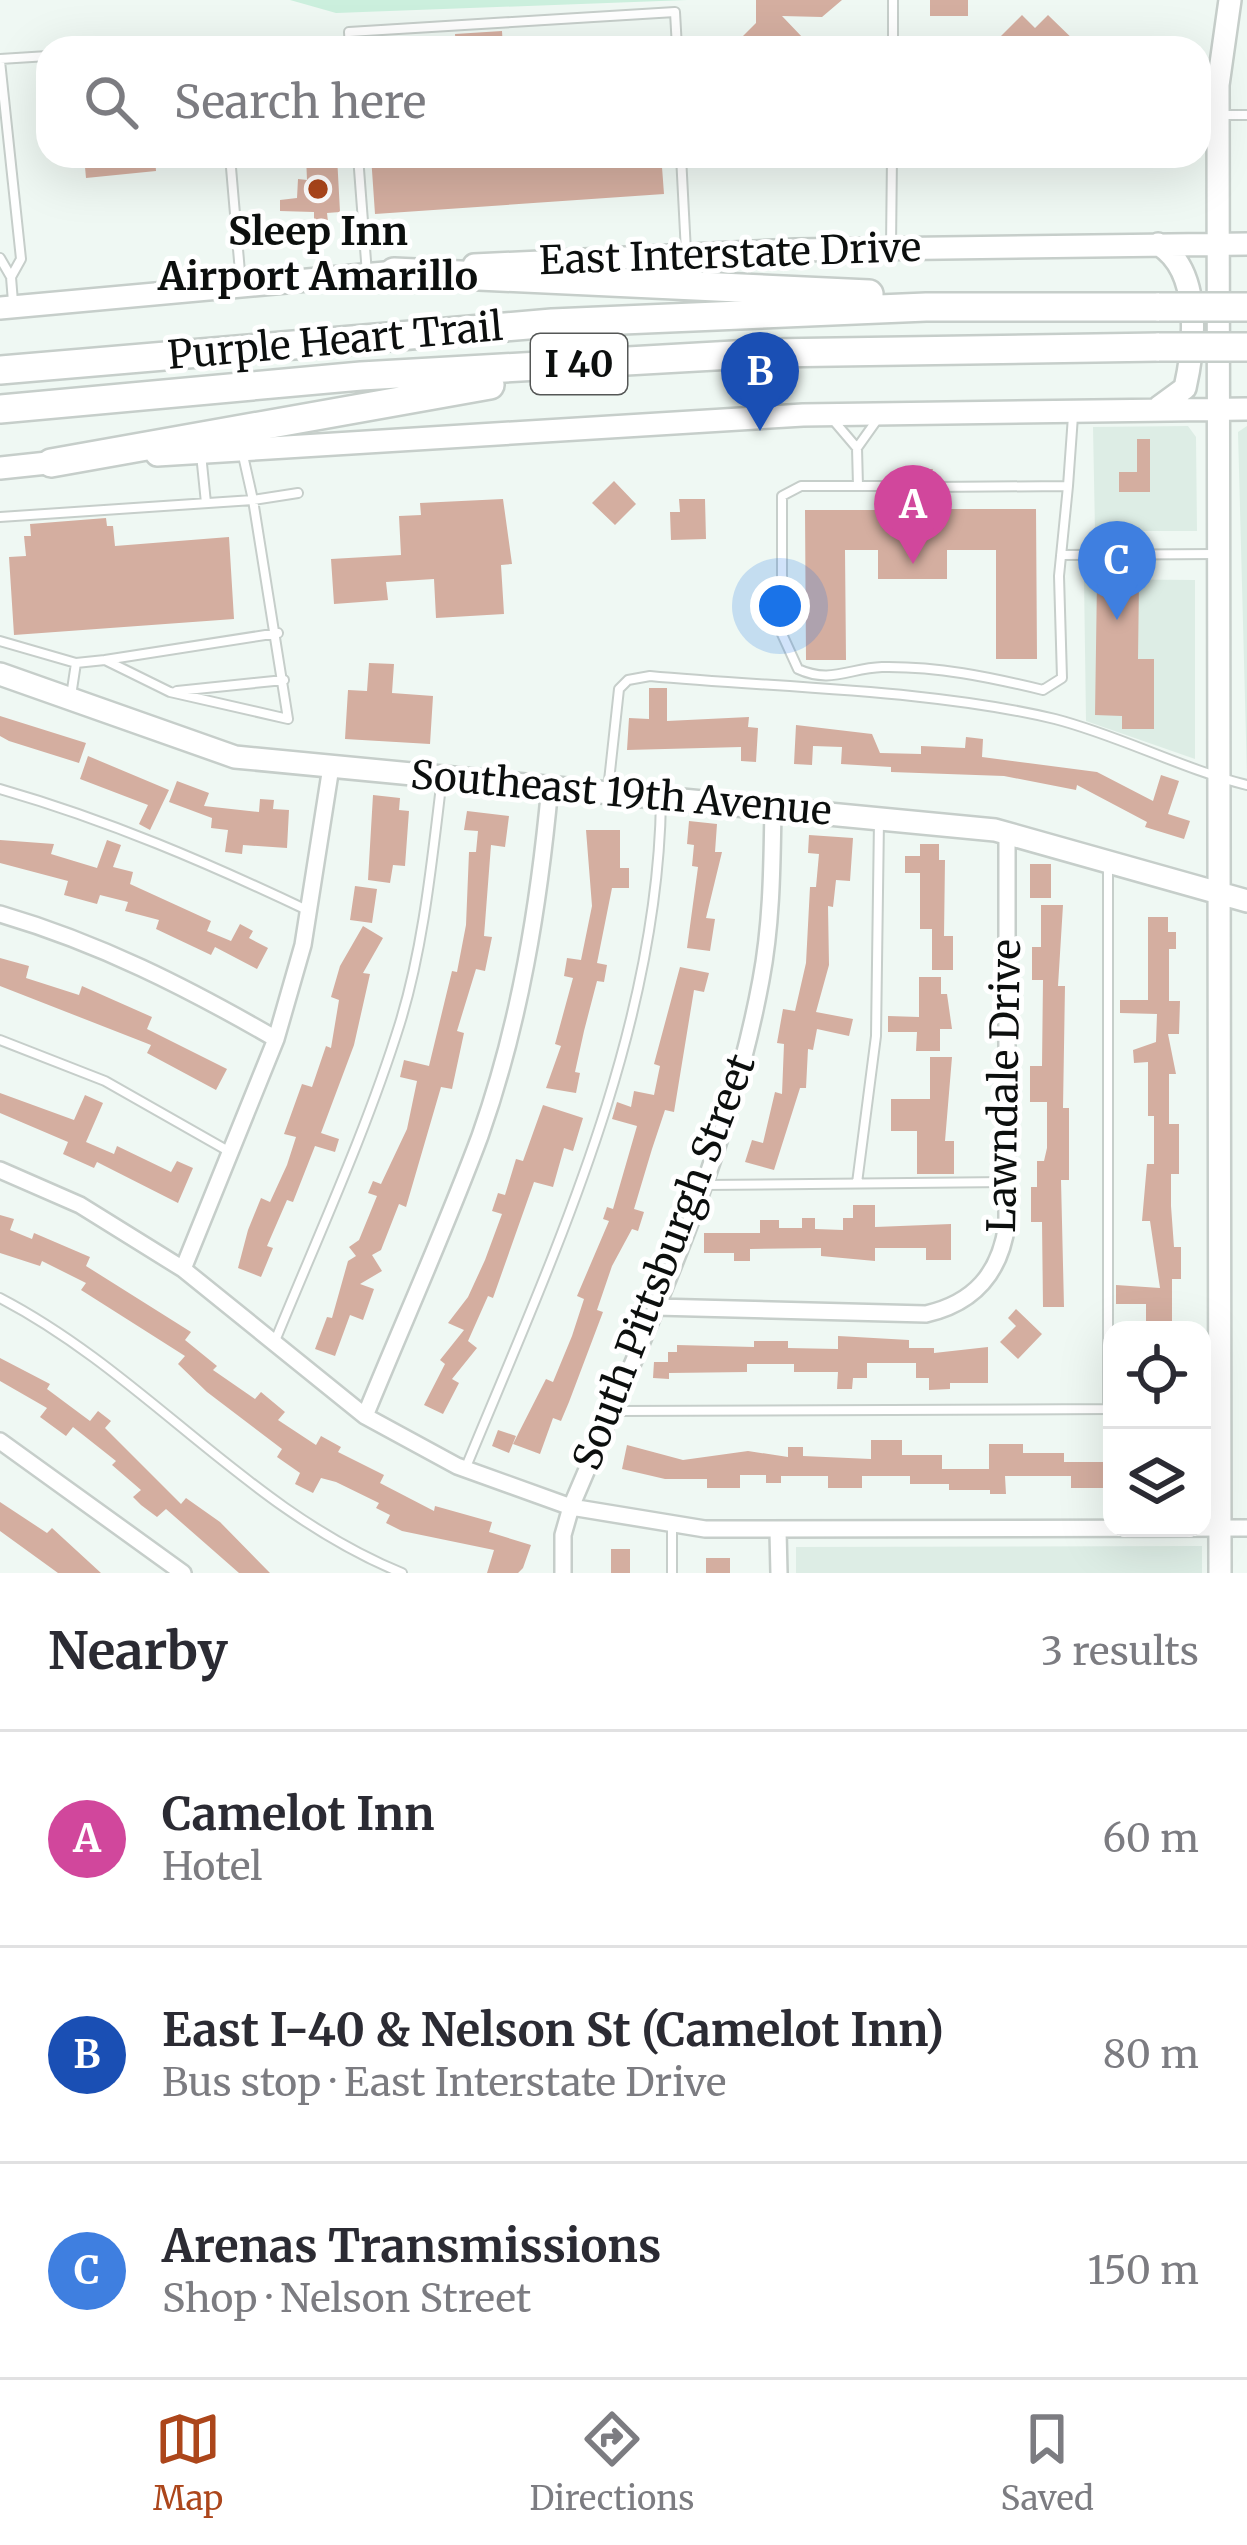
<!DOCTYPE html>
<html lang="en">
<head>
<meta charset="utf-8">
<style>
  :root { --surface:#fff; --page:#f7f7f7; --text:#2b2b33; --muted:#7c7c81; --line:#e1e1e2; --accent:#ac461b }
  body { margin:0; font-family:Merriweather,serif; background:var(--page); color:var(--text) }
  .controls { position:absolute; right:36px; bottom:36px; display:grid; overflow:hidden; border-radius:24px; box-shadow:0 12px 48px #0002 }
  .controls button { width:108px; height:108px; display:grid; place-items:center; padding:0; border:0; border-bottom:3px solid var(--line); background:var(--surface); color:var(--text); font:60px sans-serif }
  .you { position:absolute; left:780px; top:606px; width:42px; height:42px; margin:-30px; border:9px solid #fff; border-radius:50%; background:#1a73e8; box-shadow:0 0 0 18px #1a73e833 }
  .badge { display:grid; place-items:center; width:78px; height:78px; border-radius:50%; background:var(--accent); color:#fff; font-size:39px; font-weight:700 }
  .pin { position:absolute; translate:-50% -99px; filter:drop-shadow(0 3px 6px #0008) }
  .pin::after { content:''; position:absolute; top:63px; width:42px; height:36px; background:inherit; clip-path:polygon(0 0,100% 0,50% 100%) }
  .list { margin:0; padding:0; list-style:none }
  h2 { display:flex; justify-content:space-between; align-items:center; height:156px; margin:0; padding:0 48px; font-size:51px }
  h2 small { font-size:39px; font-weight:400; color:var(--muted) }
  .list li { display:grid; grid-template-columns:78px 1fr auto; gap:36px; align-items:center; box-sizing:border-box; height:216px; padding:0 48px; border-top:3px solid var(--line) }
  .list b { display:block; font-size:45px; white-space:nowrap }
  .list p { margin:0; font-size:39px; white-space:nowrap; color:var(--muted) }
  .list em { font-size:39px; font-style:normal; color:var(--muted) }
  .icon { flex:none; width:66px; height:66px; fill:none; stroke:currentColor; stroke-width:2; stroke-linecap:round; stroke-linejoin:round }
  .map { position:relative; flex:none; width:1247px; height:1573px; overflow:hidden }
  .search { position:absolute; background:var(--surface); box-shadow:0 12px 48px #0002; left:36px; right:36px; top:36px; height:132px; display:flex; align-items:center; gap:30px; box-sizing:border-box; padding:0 42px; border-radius:36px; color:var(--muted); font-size:45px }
  .sheet { height:804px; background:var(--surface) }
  nav { display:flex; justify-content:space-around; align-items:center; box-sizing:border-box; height:168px; border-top:3px solid var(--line); background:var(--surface); font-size:33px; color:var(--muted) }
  nav a { display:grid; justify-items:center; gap:6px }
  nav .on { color:var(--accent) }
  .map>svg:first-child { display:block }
</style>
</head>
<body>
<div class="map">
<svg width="1247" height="1573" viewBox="0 0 1247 1573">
  <rect width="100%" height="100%" fill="#eff8f3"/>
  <path fill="#ddede5" d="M 1188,426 L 1196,437 L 1197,531 L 1095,531 L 1093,427 Z
    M 1247,426 L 1247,776 L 1238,432 Z
    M 1084,579 L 1195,580 L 1195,759 L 1086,721 Z
    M 1202,1546 L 1202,1573 L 796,1573 L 796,1547 Z"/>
  <path fill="#cbefdd" d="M 290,0 L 687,0 L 336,13 Z"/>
  <path fill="#d4aea0" d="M 756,0 L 842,0 L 822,17 L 782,16 L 803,38 L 793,48 L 731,48 L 756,23 Z
    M 930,0 L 968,0 L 968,16 L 930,16 Z
    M 1022,15 L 1035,28 L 1048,15 L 1082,48 L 989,48 Z
    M 502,31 L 503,48 L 456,48 L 455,34 Z
    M 84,156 L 155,156 L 156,171 L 86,178 Z
    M 306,156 L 337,156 L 340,212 L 327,213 L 328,222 L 314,222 L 314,212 L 280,211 L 280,200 L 297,198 L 298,179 L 307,180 Z
    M 371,156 L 649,156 L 662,167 L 664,194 L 375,214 Z
    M 1137,439 L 1150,439 L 1150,492 L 1119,492 L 1119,472 L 1137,472 Z
    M 905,469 L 933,469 L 925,490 L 933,499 L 948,499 L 948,509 L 1036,509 L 1037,659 L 996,659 L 996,550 L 947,550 L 947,579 L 878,579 L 878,550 L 845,550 L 846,660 L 806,660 L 805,510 L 882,510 L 882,494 L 911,491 Z
    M 614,481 L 636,504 L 615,525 L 592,503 Z
    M 503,499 L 512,564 L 501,565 L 504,614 L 436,618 L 434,579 L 386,582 L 388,600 L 334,604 L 331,559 L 401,555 L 399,516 L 421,515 L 420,503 Z
    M 679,499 L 705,499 L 706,539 L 671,540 L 670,512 L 680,512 Z
    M 106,518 L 107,526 L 113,526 L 115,546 L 229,537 L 234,619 L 14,635 L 9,557 L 26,556 L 24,536 L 31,536 L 30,524 Z
    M 1097,581 L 1139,582 L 1138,659 L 1154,659 L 1154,729 L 1122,729 L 1122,716 L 1095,715 Z
    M 369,663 L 394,664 L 392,693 L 433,696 L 430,744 L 345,739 L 348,690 L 367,691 Z
    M 649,688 L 667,688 L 667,721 L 749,717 L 748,727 L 758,728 L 756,762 L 741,761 L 741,747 L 627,750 L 629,718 L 649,719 Z
    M 0,716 L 86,743 L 79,763 L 9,741 L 0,736 Z
    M 796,725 L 872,734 L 880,753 L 921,754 L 921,746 L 965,748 L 966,737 L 983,739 L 982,757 L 1097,772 L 1153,801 L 1161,775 L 1179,781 L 1168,814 L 1190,821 L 1184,839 L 1145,827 L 1147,822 L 1077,785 L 1076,790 L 1004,776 L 891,772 L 891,767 L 841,764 L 842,747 L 813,746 L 812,765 L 794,764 Z
    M 88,756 L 169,790 L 150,830 L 139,824 L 148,805 L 80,779 Z
    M 177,781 L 209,793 L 204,806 L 259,812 L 260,799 L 274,800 L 273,809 L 289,810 L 287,848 L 243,845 L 242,854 L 225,852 L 228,830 L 211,828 L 212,818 L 169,802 Z
    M 373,795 L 400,798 L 399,810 L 409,811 L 405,866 L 393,865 L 390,883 L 368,880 Z
    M 467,811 L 509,816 L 505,847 L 491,845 L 484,936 L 492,937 L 485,971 L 476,969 L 457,1031 L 464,1033 L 452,1089 L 441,1087 L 406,1207 L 399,1204 L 381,1250 L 372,1255 L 382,1271 L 360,1284 L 374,1289 L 363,1320 L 350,1315 L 335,1356 L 315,1349 L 327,1317 L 332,1318 L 348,1261 L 356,1256 L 349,1247 L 359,1240 L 377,1196 L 368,1193 L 373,1181 L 381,1184 L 407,1129 L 417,1081 L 400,1077 L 404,1060 L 429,1066 L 452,971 L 457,972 L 466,925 L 469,852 L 476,852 L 478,831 L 464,830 Z
    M 689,821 L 717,824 L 715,852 L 722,852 L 706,918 L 715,919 L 710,951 L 687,948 L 698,867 L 692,866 L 694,845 L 687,844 Z
    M 586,830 L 620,830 L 620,868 L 629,868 L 629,888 L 612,888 L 597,963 L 607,965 L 604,982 L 597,981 L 584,1031 L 575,1072 L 580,1073 L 576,1093 L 546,1088 L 561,1046 L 555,1044 L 573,978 L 564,976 L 567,958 L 581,960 L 592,906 Z
    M 809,835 L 853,838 L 850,881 L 836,880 L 833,907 L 828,906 L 829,965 L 816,1012 L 853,1019 L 849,1036 L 817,1029 L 813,1050 L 808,1049 L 806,1088 L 800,1088 L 774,1170 L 745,1162 L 752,1140 L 763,1143 L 775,1092 L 782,1094 L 784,1044 L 777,1043 L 783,1009 L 795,1011 L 806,963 L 810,887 L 816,887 L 819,854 L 808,853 Z
    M 0,840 L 54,844 L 51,854 L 97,868 L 107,840 L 121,845 L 113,867 L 133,872 L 130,884 L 211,921 L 207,931 L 231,941 L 240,924 L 253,931 L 249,938 L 268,948 L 257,969 L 215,947 L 211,955 L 156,929 L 159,920 L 125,911 L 128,902 L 100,895 L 97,904 L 64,895 L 68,881 L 0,863 Z
    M 920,844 L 939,844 L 939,860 L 945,860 L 944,936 L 953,936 L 953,970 L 932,970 L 932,929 L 920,929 L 920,873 L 905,873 L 905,856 L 920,856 Z
    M 1030,864 L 1051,864 L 1051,898 L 1030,898 Z
    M 355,886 L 377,889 L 372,923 L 350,920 Z
    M 1041,905 L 1063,905 L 1058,986 L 1065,986 L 1063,1108 L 1069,1108 L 1069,1180 L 1061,1180 L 1064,1307 L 1043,1307 L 1042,1222 L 1031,1222 L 1031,1187 L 1037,1187 L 1037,1161 L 1044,1161 L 1047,1148 L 1047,1102 L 1030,1102 L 1030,1066 L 1042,1066 L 1043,980 L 1032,980 L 1032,947 L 1041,947 Z
    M 1148,917 L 1168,917 L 1168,932 L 1176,932 L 1176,949 L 1169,949 L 1169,1001 L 1180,1001 L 1179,1034 L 1168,1034 L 1176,1074 L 1169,1074 L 1169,1124 L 1179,1124 L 1179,1174 L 1171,1174 L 1171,1206 L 1174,1247 L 1181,1247 L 1181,1279 L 1172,1279 L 1172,1330 L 1146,1330 L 1146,1304 L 1116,1304 L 1116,1285 L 1160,1288 L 1150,1221 L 1142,1221 L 1147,1164 L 1154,1164 L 1154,1116 L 1148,1116 L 1148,1062 L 1134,1063 L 1133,1050 L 1156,1042 L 1157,1014 L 1120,1013 L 1120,1000 L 1148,1000 Z
    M 363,926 L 383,938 L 363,973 L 370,974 L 354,1045 L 321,1133 L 339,1139 L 335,1152 L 315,1146 L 293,1202 L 287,1200 L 267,1246 L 273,1248 L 261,1277 L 238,1268 L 248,1230 L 261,1198 L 270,1202 L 287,1165 L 296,1137 L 284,1134 L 302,1084 L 312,1087 L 326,1046 L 331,1048 L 339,1000 L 331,997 L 340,966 Z
    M 0,958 L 29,966 L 26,978 L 79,995 L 82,986 L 152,1017 L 147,1029 L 227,1069 L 216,1090 L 147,1053 L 151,1045 L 0,986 Z
    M 680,967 L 709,973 L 704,992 L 694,990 L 674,1112 L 665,1110 L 652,1149 L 634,1209 L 644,1212 L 638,1231 L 632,1229 L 612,1266 L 597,1310 L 603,1312 L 569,1402 L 561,1421 L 553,1418 L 540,1454 L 513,1444 L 546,1379 L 553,1382 L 572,1336 L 584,1299 L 577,1296 L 609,1221 L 603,1219 L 607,1207 L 613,1209 L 637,1126 L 612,1119 L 617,1102 L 631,1107 L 634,1091 L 654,1095 L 660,1066 L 654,1064 Z
    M 919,977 L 941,977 L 941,994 L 947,994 L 952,1029 L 940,1029 L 940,1051 L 916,1051 L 917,1032 L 888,1032 L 888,1016 L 919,1017 Z
    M 930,1057 L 952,1057 L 945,1141 L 954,1141 L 954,1174 L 917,1174 L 917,1131 L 891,1131 L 891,1099 L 930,1099 Z
    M 0,1093 L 74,1120 L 85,1095 L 103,1103 L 86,1142 L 114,1154 L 117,1146 L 171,1172 L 177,1161 L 193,1168 L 178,1203 L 97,1162 L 94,1168 L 63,1154 L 68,1142 L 0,1113 Z
    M 543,1105 L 583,1118 L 573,1151 L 564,1148 L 553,1187 L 534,1182 L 493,1298 L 488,1296 L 468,1341 L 477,1348 L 452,1379 L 459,1383 L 443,1414 L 424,1405 L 445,1364 L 440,1360 L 464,1330 L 448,1323 L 468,1297 L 485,1260 L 502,1214 L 492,1211 L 498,1193 L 505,1195 L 516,1159 L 523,1161 Z
    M 853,1205 L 875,1205 L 875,1227 L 951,1224 L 951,1260 L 926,1260 L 926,1248 L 875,1248 L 875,1261 L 821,1256 L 821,1248 L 750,1249 L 750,1261 L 734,1261 L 734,1253 L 704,1253 L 704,1233 L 760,1233 L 760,1220 L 779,1220 L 779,1228 L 802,1228 L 802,1218 L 815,1218 L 815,1229 L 843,1230 L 843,1218 L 853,1218 Z
    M 0,1215 L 14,1219 L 10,1230 L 32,1239 L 34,1233 L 90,1257 L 86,1266 L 191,1332 L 185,1340 L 217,1366 L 213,1370 L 255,1399 L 261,1392 L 285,1412 L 278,1420 L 316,1445 L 321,1436 L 341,1447 L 338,1452 L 384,1475 L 380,1483 L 434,1511 L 435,1506 L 492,1522 L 489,1532 L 531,1545 L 523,1568 L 518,1573 L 487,1573 L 494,1550 L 402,1531 L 386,1523 L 390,1515 L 376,1508 L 379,1503 L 336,1482 L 321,1478 L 313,1493 L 295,1484 L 300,1473 L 277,1457 L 282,1449 L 207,1392 L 178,1364 L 185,1356 L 81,1290 L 86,1283 L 42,1261 L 40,1266 L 0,1253 Z
    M 1016,1309 L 1042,1334 L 1018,1359 L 1000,1342 L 1016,1326 L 1008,1318 Z
    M 838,1336 L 909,1340 L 909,1348 L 934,1348 L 934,1353 L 988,1347 L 988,1383 L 950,1383 L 950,1389 L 929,1390 L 929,1378 L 916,1378 L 916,1363 L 867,1363 L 867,1378 L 853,1378 L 852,1389 L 837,1389 L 838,1372 L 794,1372 L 794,1364 L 747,1364 L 747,1372 L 669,1373 L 669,1379 L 653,1378 L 654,1362 L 668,1362 L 668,1352 L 677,1352 L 677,1345 L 754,1347 L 754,1341 L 788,1341 L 788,1348 L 838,1349 Z
    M 0,1358 L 50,1384 L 47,1389 L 90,1421 L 98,1411 L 111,1421 L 105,1428 L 181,1504 L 186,1498 L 220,1522 L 270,1573 L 239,1573 L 166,1509 L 157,1517 L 141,1505 L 133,1497 L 141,1490 L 112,1465 L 116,1461 L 73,1427 L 66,1436 L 40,1417 L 47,1408 L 0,1381 Z
    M 498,1430 L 516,1436 L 509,1453 L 492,1446 Z
    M 871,1440 L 902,1440 L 902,1455 L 942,1455 L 942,1469 L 989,1469 L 989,1444 L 1023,1444 L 1023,1453 L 1064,1453 L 1064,1462 L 1112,1462 L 1112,1476 L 1104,1476 L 1104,1488 L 1071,1488 L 1071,1476 L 1005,1476 L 1006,1494 L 990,1494 L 990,1490 L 949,1490 L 949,1484 L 910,1484 L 910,1476 L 862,1476 L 862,1488 L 828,1488 L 828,1476 L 781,1476 L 781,1483 L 766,1483 L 766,1475 L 740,1475 L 740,1488 L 707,1488 L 707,1479 L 665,1479 L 622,1469 L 627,1445 L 683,1460 L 748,1451 L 788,1457 L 788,1447 L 803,1447 L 803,1456 L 871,1459 Z
    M 0,1502 L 47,1533 L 52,1528 L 101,1573 L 58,1573 L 0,1531 Z
    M 611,1549 L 630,1549 L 630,1573 L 611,1573 Z
    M 706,1558 L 730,1558 L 730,1573 L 706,1573 Z"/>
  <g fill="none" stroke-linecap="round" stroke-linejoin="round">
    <g stroke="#c6ceca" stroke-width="12">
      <path id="lane" d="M 151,48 L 220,42 L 220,48
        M 350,48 L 349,32 L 675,12 L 677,48
        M 893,48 L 893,0
        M 0,59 L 48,56
        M 0,61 L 21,259 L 11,277
        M 1220,115 L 1247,115
        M 230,156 L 241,284
        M 358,156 L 367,274
        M 681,156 L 686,252
        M 891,246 L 892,156
        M 0,258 L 11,277 L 13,302
        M 834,421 L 857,448 L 879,417
        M 857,448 L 858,486
        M 242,451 L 253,500 L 298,493
        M 201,454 L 206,503
        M 905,486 L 801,486 L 782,496 L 782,634 L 798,669 C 830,684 850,668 882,667 C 937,666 989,677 1043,690 L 1062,678 L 1059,576 L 1068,486 L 933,487
        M 1068,486 L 1073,416
        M 0,517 L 253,500 L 288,719 L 170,692 L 105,660 L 278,633
        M 1061,555 L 1216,554
        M 0,641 L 76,663 L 71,696
        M 76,663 L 105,660
        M 177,691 L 284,680
        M 0,789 C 108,820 208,863 309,911
        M 608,790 L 619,689 L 628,680 L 650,676 C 779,688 930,689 1055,719 C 1121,736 1182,769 1247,785
        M 0,1040 L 105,1081 L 230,1152
        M 857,1183 L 876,1036 L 879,820
        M 704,1185 L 1007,1182
        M 0,1298 C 146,1374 247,1510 402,1573
        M 275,1341 C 318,1236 366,1132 400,1023 C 424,945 432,859 442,778
        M 1108,1409 L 1108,868
        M 616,1411 L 1111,1409
        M 1202,1413 L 1219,1414
        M 466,1467 C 553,1256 658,1032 661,800
        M 672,1527 L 672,1573"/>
    </g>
    <g stroke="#c6ceca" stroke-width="20">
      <path id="street" d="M 0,914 C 99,943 186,987 276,1039
        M 0,1170 L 80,1205 L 183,1269 L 365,1416 L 457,1466 L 571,1507 L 705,1529 L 1247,1528
        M 183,1269 L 276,1039 L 303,945 L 331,767
        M 656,1307 L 926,1314 C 974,1303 1000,1274 1007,1224 L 1007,833
        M 365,1416 C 403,1323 445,1230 480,1136 C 520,1023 539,905 550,786
        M 0,1441 L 183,1573
        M 778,1531 L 779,1573
        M 563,1573 L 563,1535 L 571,1507 C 643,1336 727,1164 761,980 C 772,922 772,864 773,806"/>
    </g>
    <g stroke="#c6ceca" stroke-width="26">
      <path id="secondary" d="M 1158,244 C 1202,270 1195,344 1185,388 L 1159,407
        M 474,265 L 795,250 L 1247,244
        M 0,308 L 407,271
        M 157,455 L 803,415 L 1247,409
        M 0,468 L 66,461
        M 0,674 L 235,757 L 995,830 L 1247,901
        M 1220,1573 L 1218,85 L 1230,0"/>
    </g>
    <g stroke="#c6ceca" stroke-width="32">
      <path id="highway" d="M 394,272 L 869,294
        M 0,370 L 552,323 L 926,307 L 1159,307
        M 0,409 L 361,376 L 770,353 L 1159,347
        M 51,463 L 490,385"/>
    </g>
    <use href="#lane" stroke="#fff" stroke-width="8"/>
    <use href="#street" stroke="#fff" stroke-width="15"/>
    <use href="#secondary" stroke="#fff" stroke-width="21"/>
    <use href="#highway" stroke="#fff" stroke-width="27"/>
    <g stroke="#c6ceca" stroke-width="32" stroke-linecap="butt">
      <path id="highway-bridge" d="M 1159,307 L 1247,307
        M 1159,347 L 1247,347"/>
    </g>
    <use href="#highway-bridge" stroke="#fff" stroke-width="27"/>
  </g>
  <circle fill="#ac461b" stroke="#fff" stroke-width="4.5" cx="318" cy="189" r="12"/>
  <g text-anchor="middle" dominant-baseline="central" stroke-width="10" stroke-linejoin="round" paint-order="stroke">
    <rect fill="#fff" stroke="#555756" stroke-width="3" x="531" y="334" width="96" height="60" rx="9"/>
    <g font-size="36" font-weight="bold" fill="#0c0f0e">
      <text x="579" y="364">I 40</text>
    </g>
    <g font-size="39" font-weight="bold" fill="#0c0f0e" stroke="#fff">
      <text x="318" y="231">Sleep Inn<tspan x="318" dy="45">Airport Amarillo</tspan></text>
    </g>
    <g font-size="39" fill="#0c0f0e" stroke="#fff">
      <text transform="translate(730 254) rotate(-2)">East Interstate Drive</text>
      <text transform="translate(335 341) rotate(-5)">Purple Heart Trail</text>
      <text transform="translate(621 793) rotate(5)">Southeast 19th Avenue</text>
      <text transform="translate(1004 1086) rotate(-89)">Lawndale Drive</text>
      <text transform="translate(664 1262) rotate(-69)">South Pittsburgh Street</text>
    </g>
  </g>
</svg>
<div class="controls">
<button><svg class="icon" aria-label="locate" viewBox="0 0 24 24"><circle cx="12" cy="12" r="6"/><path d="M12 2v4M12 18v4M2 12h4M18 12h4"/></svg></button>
<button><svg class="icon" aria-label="layers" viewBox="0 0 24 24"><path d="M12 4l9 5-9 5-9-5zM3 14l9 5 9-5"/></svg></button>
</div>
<div class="you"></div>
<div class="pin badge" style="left:913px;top:564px;background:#d1479c">A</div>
<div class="pin badge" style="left:760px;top:431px;background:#1a4fb4">B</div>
<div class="pin badge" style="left:1117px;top:620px;background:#3f7fe0">C</div>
<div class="search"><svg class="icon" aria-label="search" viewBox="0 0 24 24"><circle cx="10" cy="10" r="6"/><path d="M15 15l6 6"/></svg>Search here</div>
</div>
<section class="sheet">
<h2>Nearby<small>3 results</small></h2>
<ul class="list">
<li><span class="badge" style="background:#d1479c">A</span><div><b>Camelot Inn</b><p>Hotel</p></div><em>60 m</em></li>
<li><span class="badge" style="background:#1a4fb4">B</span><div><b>East I-40 &amp; Nelson St (Camelot Inn)</b><p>Bus stop · East Interstate Drive</p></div><em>80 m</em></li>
<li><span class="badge" style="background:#3f7fe0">C</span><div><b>Arenas Transmissions</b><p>Shop · Nelson Street</p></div><em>150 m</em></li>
</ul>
</section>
<nav>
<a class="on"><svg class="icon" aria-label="map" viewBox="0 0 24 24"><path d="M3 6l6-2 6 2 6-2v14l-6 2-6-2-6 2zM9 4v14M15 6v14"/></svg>Map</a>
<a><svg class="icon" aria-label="directions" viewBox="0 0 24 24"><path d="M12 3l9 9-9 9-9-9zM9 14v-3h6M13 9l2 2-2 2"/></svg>Directions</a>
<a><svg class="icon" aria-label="saved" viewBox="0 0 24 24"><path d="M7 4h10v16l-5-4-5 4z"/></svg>Saved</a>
</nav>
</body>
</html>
